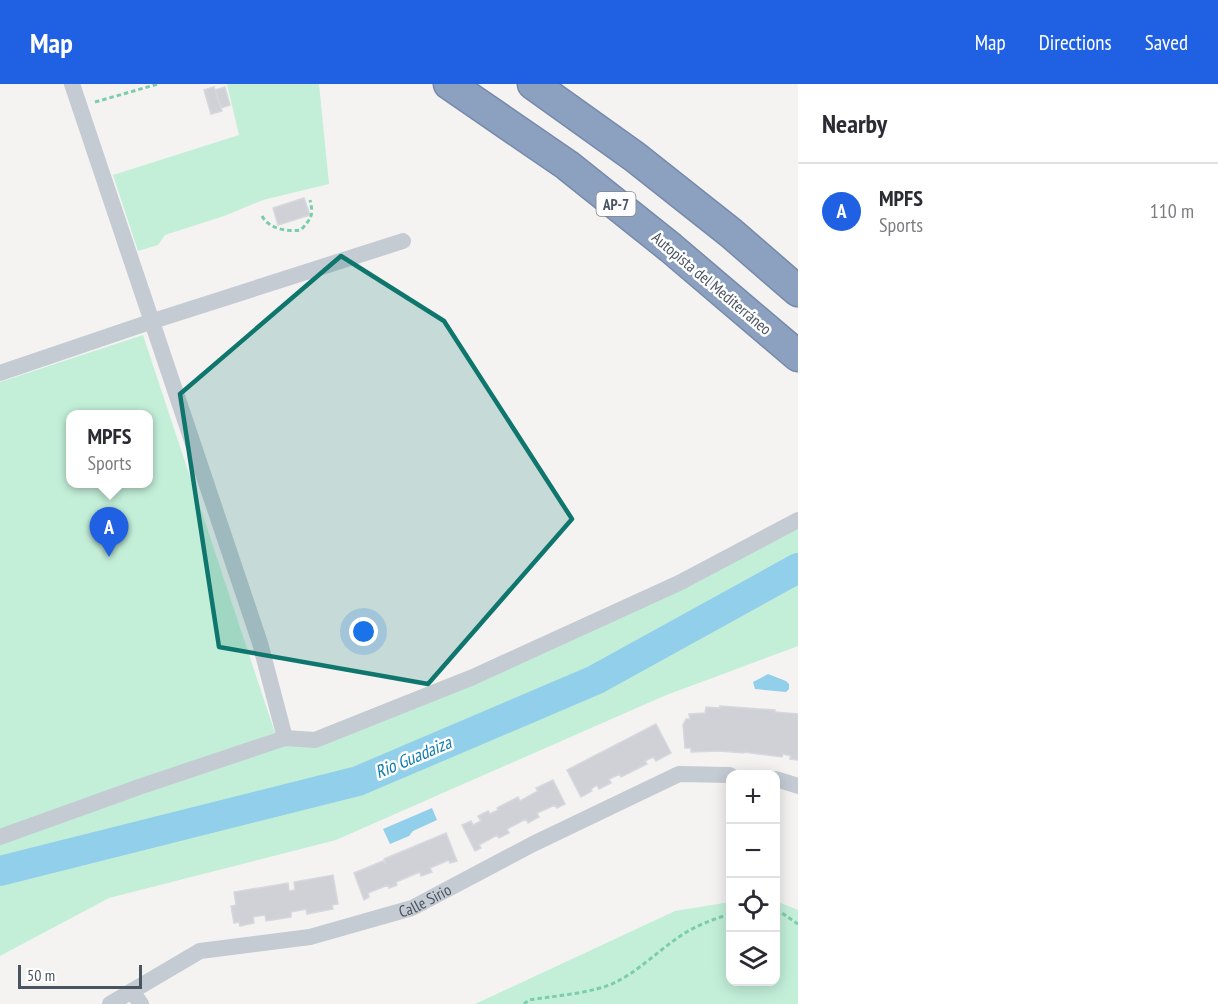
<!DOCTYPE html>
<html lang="en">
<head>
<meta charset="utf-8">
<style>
  :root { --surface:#fff; --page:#f7f7f7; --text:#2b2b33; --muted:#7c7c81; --line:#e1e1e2; --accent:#1f61e2 }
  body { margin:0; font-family:"PT Sans Narrow",sans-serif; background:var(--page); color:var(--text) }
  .controls { position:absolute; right:18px; bottom:18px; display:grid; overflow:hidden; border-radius:12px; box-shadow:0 3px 15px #0003 }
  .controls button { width:54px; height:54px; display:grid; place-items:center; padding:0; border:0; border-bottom:2px solid var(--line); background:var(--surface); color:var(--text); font:30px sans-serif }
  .scale { position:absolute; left:18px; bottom:15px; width:124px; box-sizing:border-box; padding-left:6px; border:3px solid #4a5360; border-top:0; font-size:16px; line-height:21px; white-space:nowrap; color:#4a5360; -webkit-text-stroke:4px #fff; paint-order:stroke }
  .you { position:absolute; left:364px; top:548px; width:21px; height:21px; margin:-15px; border:4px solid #fff; border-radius:50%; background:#1a73e8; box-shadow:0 0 0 9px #1a73e833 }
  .badge { display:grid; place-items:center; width:39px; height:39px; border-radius:50%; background:var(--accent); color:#fff; font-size:20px; font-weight:700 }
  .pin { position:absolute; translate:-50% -50px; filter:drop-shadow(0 2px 3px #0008) }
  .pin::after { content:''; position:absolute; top:32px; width:21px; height:18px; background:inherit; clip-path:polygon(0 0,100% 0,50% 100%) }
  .popup { position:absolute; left:66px; top:326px; width:87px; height:78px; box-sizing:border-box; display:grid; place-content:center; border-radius:12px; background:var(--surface); filter:drop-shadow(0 2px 4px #0005); font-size:20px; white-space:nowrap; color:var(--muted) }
  .popup b { font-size:22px; color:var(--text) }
  .popup::after { content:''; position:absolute; left:50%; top:100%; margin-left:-12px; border:12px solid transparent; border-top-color:var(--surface) }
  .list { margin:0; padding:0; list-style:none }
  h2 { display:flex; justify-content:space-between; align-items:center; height:78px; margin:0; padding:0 24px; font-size:26px }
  h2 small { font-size:20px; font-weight:400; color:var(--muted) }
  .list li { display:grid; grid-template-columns:39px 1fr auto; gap:18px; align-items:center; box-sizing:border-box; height:96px; padding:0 24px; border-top:2px solid var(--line) }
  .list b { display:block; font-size:22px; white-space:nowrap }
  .list p { margin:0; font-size:20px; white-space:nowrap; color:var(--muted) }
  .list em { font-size:20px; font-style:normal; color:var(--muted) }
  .icon { flex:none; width:33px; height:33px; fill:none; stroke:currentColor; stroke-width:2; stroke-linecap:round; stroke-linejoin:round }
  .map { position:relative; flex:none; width:798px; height:920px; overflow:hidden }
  header { display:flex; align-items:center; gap:36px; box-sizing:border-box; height:84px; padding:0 30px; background:var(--accent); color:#fff }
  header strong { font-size:28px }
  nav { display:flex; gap:33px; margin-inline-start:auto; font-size:21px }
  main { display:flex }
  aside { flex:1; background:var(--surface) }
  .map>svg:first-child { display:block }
</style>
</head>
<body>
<header>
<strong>Map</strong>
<nav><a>Map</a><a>Directions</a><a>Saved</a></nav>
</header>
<main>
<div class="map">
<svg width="798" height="920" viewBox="0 0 798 920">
  <rect width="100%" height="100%" fill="#f4f3f2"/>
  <path fill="#c3efd9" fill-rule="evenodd" d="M 227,0 L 319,0 L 329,100 L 263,116 L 224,132 L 165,151 L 158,161 L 138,167 L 113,91 L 239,51 Z
    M 143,251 L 275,649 L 0,746 L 0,298 ZM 70,330 L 148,330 L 148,400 L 70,400 Z
    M 798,436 L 798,562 L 664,612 L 336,756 L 109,814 L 0,872 L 0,754 L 285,654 L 316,656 L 473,593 Z
    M 776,817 L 798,826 L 798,920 L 475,920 L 675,827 L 730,818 L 730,898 L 776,898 Z"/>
  <path fill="#92cfeb" d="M 768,590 L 786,597 L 789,600 L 789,605 L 786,608 L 755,605 L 753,598 Z
    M 432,724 L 437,736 L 413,747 L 409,752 L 390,760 L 383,745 Z"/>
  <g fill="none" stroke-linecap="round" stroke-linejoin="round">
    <path stroke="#92cfeb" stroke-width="30" d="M 0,787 L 358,697 L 595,596 L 798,484"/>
  </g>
  <path fill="#cfd1d6" stroke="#d6d8dd" stroke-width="1.5" d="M 214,3 L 222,27 L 211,30 L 204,6 Z
    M 225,3 L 230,21 L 221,24 L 215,6 Z
    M 304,114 L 310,131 L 278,141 L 273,124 Z
    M 720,622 L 775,626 L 775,628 L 798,630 L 798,676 L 790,675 L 791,672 L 783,670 L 782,673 L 744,668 L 744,669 L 719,667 L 691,668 L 691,664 L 685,664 L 683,641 L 686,635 L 690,635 L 689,630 L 705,629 L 706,623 L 720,624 Z
    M 656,640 L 671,669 L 656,677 L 653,673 L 645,677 L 647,680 L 621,693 L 620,690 L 609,695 L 611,699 L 599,705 L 597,701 L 591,705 L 592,707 L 581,713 L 567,686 Z
    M 553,696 L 565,720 L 557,724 L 555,721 L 537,729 L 539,733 L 528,739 L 526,735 L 507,745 L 509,749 L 499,754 L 497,751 L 479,761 L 481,764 L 475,767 L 462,741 L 471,737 L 473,741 L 481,737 L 478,732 L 488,727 L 490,730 L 498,726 L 497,724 L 518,713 L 520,717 L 538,707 L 536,704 Z
    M 446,749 L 457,777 L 450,779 L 449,776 L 430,784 L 432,788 L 421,792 L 420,788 L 396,798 L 397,801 L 389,804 L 388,801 L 368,809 L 369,813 L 364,816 L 354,789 L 383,777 L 386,780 L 384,775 Z
    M 333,791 L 338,820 L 332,821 L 333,825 L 307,830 L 306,825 L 291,828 L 291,833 L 266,837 L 265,831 L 253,833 L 254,839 L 240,842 L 239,838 L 234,839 L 231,822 L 236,821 L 234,808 L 288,799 L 289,807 L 295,806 L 294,798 Z"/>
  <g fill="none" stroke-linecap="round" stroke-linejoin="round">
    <g stroke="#778aab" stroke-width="33">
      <path id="motorway" d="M 449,0 L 567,81 L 671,164 L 798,272
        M 533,0 L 635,73 L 731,149 L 798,207"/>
    </g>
    <path stroke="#7ccdad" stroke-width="3" stroke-dasharray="4.5 3" stroke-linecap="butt" d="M 95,18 L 158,0
      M 262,132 C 269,145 287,148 301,146 C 311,134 314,132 310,116
      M 776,825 L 798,840
      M 524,920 L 529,916 C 553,912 595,909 616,898 C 638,887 656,869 676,855 C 692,843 711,836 730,830"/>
    <g stroke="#c4cbd3" stroke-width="16">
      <path d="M 72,0 L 260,559 L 285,654"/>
      <path d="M 0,289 L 150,238 L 403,157"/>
      <path d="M 776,695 L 798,702"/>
      <path d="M 0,753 L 139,703 L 285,654 L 315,656 L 473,593 L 679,499 L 798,436"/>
      <path d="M 132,907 L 141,920"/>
      <path id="s1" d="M 110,920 L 200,867 L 310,853 L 412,824 L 533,760 L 679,690 L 730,691"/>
    </g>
    <use href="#motorway" stroke="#8ca0bf" stroke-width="30"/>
  </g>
  <path fill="#0f766e" fill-opacity="0.2" stroke="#0f766e" stroke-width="4.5" stroke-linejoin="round" d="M 341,172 L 444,237 L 572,435 L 428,600 L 219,563 L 180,310 Z"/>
  <g text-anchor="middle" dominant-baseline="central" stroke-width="5" stroke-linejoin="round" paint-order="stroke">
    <rect fill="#fff" stroke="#808790" stroke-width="1.5" x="596.5" y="108" width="39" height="24" rx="4.5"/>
    <g font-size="15" font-weight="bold" fill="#4a5360">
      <text x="616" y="120">AP-7</text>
    </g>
    <g font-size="16" fill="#4a5360" stroke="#fff">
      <text transform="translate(712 199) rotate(40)">Autopista del Mediterráneo</text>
      <text stroke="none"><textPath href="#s1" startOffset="336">Calle Sirio</textPath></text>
    </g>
    <g font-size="18" font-style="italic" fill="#107cad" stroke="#fff">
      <text transform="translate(413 673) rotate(-23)">Rio Guadaiza</text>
    </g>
  </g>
</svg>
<div class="controls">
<button>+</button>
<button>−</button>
<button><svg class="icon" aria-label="locate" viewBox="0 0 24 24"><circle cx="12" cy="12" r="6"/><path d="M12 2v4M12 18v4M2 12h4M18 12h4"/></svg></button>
<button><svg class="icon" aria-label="layers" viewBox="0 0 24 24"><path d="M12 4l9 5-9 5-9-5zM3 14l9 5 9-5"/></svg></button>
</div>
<div class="scale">50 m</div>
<div class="you"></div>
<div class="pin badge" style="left:109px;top:473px">A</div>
<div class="popup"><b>MPFS</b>Sports</div>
</div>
<aside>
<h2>Nearby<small></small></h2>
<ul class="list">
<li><span class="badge">A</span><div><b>MPFS</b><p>Sports</p></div><em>110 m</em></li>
</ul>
</aside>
</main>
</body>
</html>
